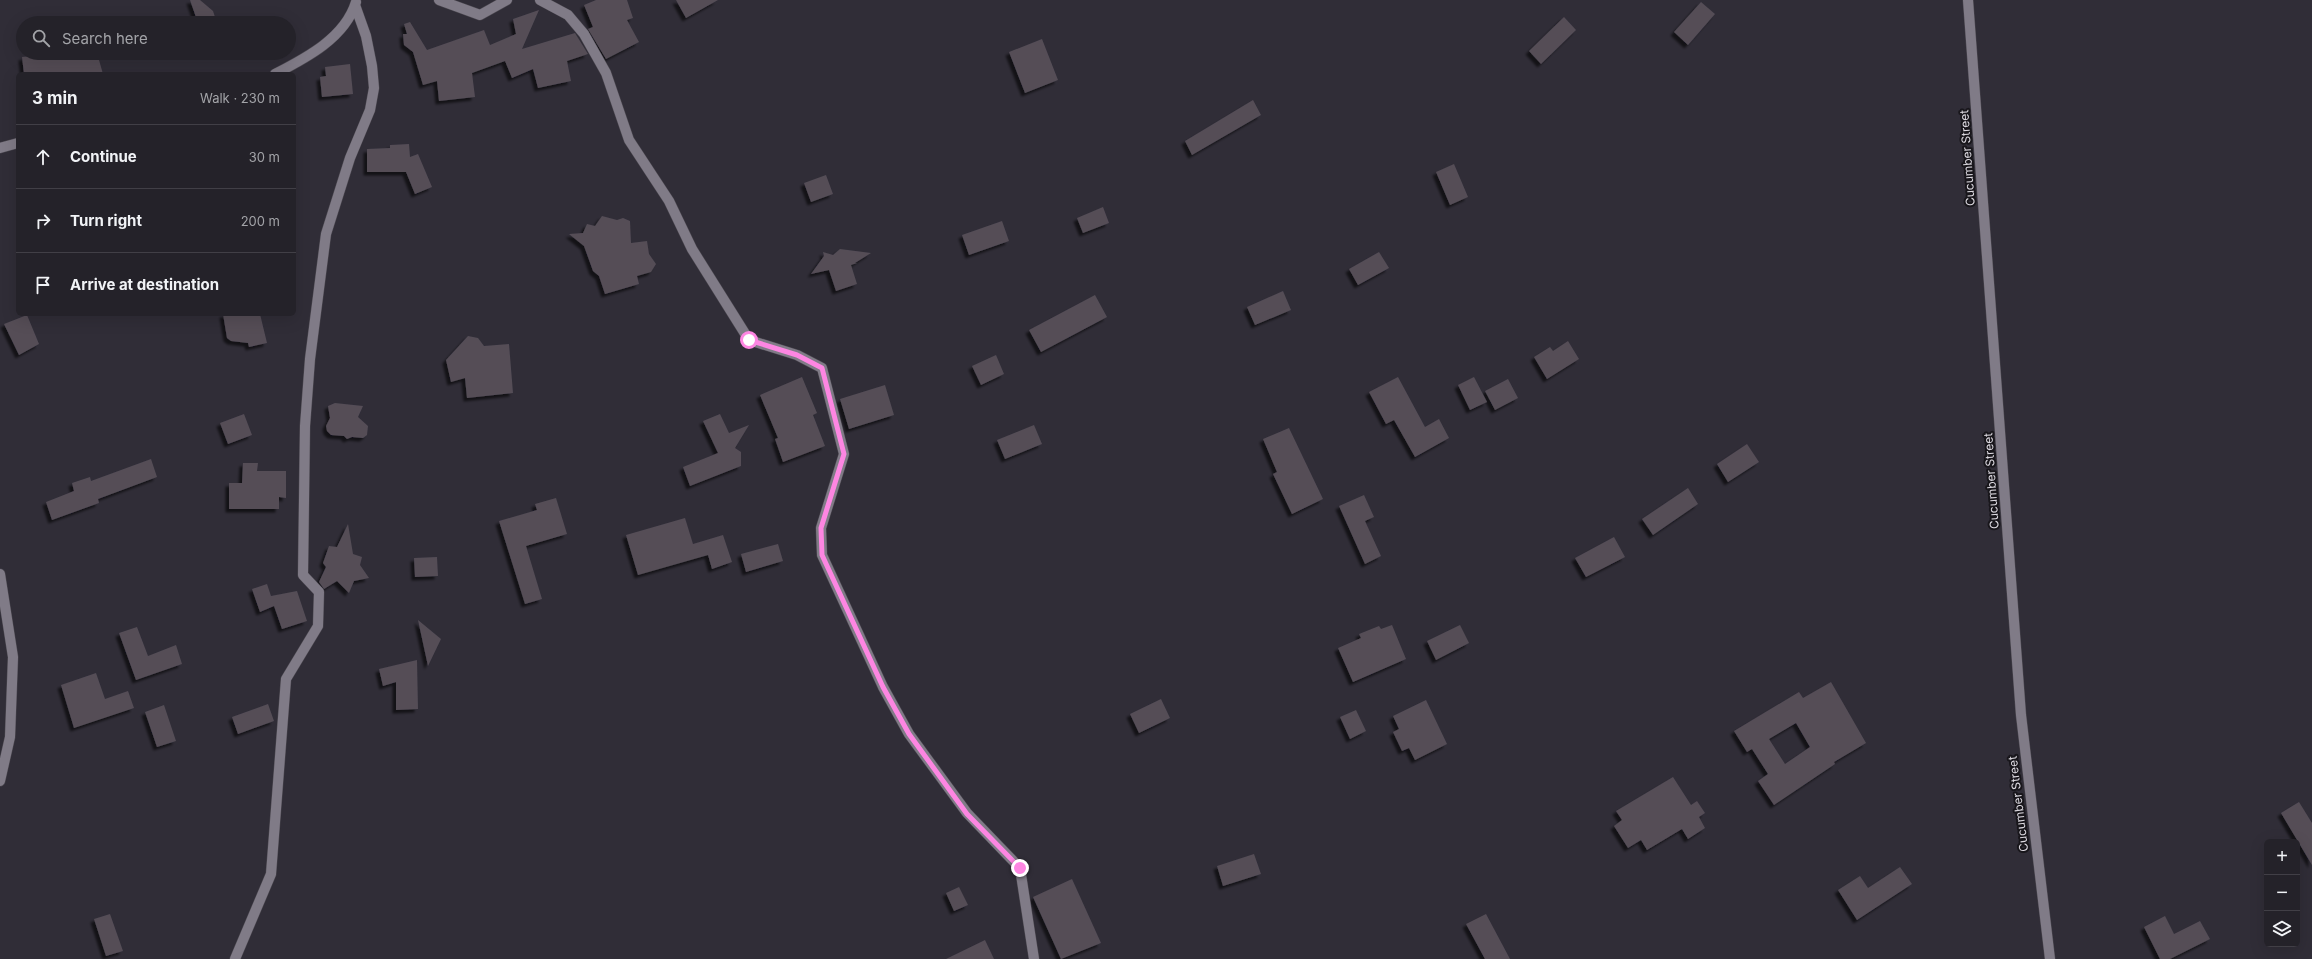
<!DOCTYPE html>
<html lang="en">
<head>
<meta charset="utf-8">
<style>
  :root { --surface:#242229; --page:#2c2a31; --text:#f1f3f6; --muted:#a3a4a8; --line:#413f46 }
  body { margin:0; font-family:Inter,sans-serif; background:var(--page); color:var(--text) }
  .controls { position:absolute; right:12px; bottom:12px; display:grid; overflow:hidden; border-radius:6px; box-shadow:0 4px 16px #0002 }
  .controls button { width:36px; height:36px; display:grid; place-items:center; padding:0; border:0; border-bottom:1px solid var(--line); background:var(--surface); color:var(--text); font:20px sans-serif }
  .stop { position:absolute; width:12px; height:12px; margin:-9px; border:3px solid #fd86e2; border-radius:50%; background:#fff }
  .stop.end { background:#fd86e2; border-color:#fff; box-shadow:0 1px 4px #0008 }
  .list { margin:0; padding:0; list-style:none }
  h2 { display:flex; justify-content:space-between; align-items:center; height:52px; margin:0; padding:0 16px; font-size:17px }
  h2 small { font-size:13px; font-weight:400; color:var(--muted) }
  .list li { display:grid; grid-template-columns:26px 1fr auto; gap:12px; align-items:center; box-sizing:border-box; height:64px; padding:0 16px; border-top:1px solid var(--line) }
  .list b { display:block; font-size:15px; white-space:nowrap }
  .list em { font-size:13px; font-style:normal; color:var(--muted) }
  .icon { flex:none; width:22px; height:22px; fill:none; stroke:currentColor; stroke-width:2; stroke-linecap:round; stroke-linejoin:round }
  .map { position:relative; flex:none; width:2312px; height:959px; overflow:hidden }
  .search { position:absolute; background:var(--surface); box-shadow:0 4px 16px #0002; left:16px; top:16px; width:280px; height:44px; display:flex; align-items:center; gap:10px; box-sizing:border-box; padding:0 14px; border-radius:22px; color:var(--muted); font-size:15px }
  .panel { position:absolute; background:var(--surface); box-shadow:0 4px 16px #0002; left:16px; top:72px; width:280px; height:244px; border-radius:6px }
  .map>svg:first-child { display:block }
</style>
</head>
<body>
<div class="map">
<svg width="2312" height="959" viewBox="0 0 2312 959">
  <defs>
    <filter id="shadow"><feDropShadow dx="-3.5" dy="3.5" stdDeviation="1" flood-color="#0009"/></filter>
  </defs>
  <rect width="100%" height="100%" fill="#302d37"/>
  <path fill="#544d57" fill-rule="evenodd" filter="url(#shadow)" d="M 190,0 L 200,0 L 213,11 L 217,23 L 198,23 Z
    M 596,0 L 627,0 L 633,18 L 627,20 L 639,42 L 606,59 L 588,29 L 593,27 L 584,5 Z
    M 676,0 L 718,0 L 686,18 Z
    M 1701,2 L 1715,14 L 1688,45 L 1674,32 Z
    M 539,10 L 522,49 L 575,33 L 588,54 L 567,61 L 571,81 L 538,88 L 533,69 L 512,78 L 505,61 L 472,73 L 475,97 L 439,101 L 437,81 L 423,85 L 413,52 L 404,45 L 403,34 L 407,34 L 404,24 L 410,22 L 427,50 L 484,30 L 490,45 L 516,34 L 513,19 Z
    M 1564,17 L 1576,30 L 1541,64 L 1529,51 Z
    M 1042,39 L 1058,80 L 1025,93 L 1009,52 Z
    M 58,53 L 97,53 L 103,74 L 24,74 L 22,57 Z
    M 350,64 L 353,94 L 322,97 L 320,77 L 326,76 L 325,67 Z
    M 1253,100 L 1261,115 L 1192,155 L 1185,141 Z
    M 409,144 L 410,157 L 418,154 L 432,187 L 415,194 L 406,172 L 367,172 L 367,149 L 390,148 L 390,145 Z
    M 1454,164 L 1468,197 L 1450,205 L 1436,172 Z
    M 826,175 L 833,194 L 811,202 L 804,183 Z
    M 1103,207 L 1109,223 L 1083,233 L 1077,218 Z
    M 602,216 L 617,220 L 623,218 L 630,221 L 631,243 L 647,241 L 649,254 L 656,264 L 651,272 L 637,276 L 639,284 L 605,294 L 599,276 L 593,271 L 584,246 L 569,234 L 583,233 L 587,224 L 595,226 Z
    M 1002,221 L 1009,241 L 969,255 L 962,235 Z
    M 840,249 L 871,253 L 855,263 L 857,263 L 851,265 L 857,284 L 836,291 L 829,270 L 811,274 L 824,256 L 823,252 L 833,255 Z
    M 1379,252 L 1389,268 L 1358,285 L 1349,269 Z
    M 1283,291 L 1291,310 L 1255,325 L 1247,307 Z
    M 1095,295 L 1107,317 L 1041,352 L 1029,330 Z
    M 223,314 L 260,314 L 267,343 L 249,347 L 248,343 L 231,341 L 227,338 Z
    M 27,315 L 39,344 L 19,355 L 4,324 Z
    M 468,336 L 478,338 L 484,346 L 509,344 L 513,393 L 467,398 L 465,378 L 451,382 L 446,360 Z
    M 1568,341 L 1579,359 L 1547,379 L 1534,357 L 1550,347 L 1553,351 Z
    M 996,355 L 1004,374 L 981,385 L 972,366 Z
    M 802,377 L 817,413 L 813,415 L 825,446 L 783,462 L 775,439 L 778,438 L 760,395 Z
    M 1398,377 L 1425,427 L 1439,419 L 1449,438 L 1415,457 L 1394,420 L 1386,424 L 1369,392 Z
    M 1474,377 L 1487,402 L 1470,410 L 1458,385 Z
    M 1508,379 L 1518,398 L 1495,410 L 1485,391 Z
    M 885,385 L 894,415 L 849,429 L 840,399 Z
    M 335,403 L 363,406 L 358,417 L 368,426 L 367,435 L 363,438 L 352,437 L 347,439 L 344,436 L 331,435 L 327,431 L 326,426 L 330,418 L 328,406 Z
    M 244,414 L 252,435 L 228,444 L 220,423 Z
    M 720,414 L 729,433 L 749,425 L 735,448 L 741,452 L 741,466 L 690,486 L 683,467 L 718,453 L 703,421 Z
    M 1034,425 L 1042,444 L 1005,459 L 997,440 Z
    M 1289,428 L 1323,499 L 1292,514 L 1273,474 L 1277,472 L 1263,439 Z
    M 1747,444 L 1759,462 L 1728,482 L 1717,464 Z
    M 151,459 L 157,477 L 98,499 L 99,503 L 52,520 L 46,502 L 74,491 L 72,483 L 90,477 L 91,481 Z
    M 243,463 L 258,463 L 257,471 L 286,471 L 286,498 L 279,497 L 279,509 L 229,509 L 229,483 L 242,483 Z
    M 1688,488 L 1698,504 L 1653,535 L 1642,519 Z
    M 1364,495 L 1374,517 L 1365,521 L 1381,556 L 1365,564 L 1339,506 Z
    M 556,498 L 567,534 L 526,546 L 542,599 L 525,604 L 499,521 L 537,510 L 535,504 Z
    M 685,518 L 693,544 L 723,535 L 732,562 L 712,569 L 708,555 L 638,575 L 626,535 Z
    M 348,524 L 353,554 L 362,557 L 360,565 L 369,578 L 354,581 L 349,593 L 337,581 L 324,589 L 319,582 L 326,567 L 323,563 L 329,546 L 337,547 Z
    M 1614,537 L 1625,557 L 1586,577 L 1575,558 Z
    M 778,544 L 783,561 L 746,572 L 741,554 Z
    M 437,557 L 438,576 L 415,577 L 414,558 Z
    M 267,584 L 271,596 L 297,591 L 307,621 L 282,629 L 274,606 L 260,612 L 252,589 Z
    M 418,620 L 441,639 L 428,666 Z
    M 1392,625 L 1406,659 L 1353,682 L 1338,648 L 1361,638 L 1359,634 L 1379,626 L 1381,629 Z
    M 1460,625 L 1469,643 L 1436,660 L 1427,641 Z
    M 137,627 L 148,656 L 176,645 L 182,664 L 136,680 L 119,633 Z
    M 417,660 L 418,709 L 396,710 L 396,682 L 383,686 L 379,669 Z
    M 96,673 L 105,699 L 128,691 L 134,708 L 74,728 L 61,685 Z
    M 1831,682 L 1866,743 L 1834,762 L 1835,764 L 1774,805 L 1758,781 L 1768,774 L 1752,749 L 1747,752 L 1734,731 L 1799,692 L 1803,698 ZM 1796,723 L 1810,747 L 1785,764 L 1769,739 Z
    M 1161,699 L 1170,718 L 1139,733 L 1130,714 Z
    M 1426,700 L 1447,744 L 1415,760 L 1409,748 L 1402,751 L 1393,732 L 1399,729 L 1393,716 Z
    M 268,704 L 274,721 L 238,734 L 232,717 Z
    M 164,705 L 176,741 L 157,747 L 145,712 Z
    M 1356,710 L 1366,731 L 1350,739 L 1340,717 Z
    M 1673,777 L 1691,805 L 1697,801 L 1705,813 L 1699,817 L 1705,828 L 1688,839 L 1682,829 L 1647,850 L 1641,840 L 1628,848 L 1614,826 L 1622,820 L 1616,811 Z
    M 2299,802 L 2312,823 L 2312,865 L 2281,813 Z
    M 1254,854 L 1261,874 L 1223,886 L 1217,866 Z
    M 1900,867 L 1912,884 L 1857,920 L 1838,890 L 1860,876 L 1868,888 Z
    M 1072,879 L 1101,943 L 1061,959 L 1033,897 Z
    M 959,887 L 968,905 L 954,911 L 946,893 Z
    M 110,914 L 123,951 L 106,956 L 94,919 Z
    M 1486,914 L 1510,959 L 1485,959 L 1466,924 Z
    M 2165,916 L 2174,934 L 2200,921 L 2210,939 L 2170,959 L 2160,959 L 2144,927 Z
    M 985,940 L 994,959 L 946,959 Z"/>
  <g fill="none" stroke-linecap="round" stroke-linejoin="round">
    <g stroke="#4b4850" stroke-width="11">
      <path id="minor" d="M 439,0 L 480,15 L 507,0
        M 540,0 L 568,15 L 584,34 L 606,73 L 629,140 L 669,201 L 692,249 L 749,340 L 797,355 L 822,368 L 844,454 L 821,528 L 822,555 L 883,687 L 909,734 L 967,813 L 1020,868 L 1034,959
        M 1968,0 L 2021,715 L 2050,959
        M 275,74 C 306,58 345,38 356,2
        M 0,148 L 18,143
        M 0,574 L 13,657 L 10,737 L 0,781
        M 235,959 L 271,874 L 286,679 L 318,626 L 319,592 L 303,575 L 305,426 L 310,359 L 326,234 L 350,158 L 370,110 L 374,88 L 372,66 L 366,36 L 355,5"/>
    </g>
    <use href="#minor" stroke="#807b87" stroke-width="10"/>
  </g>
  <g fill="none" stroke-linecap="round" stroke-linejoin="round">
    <path stroke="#fd86e2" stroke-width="5" d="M 749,340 L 797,355 L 822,368 L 844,454 L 821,528 L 822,555 L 883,687 L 909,734 L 967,814 L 1020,868"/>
  </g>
  <g text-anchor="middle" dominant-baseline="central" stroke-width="4" stroke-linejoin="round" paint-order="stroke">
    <g font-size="12" fill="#dcd9e0" stroke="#18161b">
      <text transform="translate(1967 158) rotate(-94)">Cucumber Street</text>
      <text transform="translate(1991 481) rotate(-94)">Cucumber Street</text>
      <text transform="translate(2018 804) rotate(-97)">Cucumber Street</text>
    </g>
  </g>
</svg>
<div class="controls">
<button>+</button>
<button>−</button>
<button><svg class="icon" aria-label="layers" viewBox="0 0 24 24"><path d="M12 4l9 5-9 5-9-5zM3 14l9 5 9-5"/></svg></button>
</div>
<div class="stop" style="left:749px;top:340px"></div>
<div class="stop end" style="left:1020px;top:868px"></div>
<div class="search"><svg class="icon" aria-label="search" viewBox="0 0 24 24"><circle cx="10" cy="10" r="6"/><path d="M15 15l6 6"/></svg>Search here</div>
<section class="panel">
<h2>3 min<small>Walk · 230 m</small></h2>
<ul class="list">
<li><svg class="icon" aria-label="ahead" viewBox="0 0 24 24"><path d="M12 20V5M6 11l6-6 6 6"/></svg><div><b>Continue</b></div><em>30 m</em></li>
<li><svg class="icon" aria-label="right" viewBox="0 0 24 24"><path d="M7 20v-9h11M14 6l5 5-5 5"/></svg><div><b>Turn right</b></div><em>200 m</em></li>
<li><svg class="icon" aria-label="arrive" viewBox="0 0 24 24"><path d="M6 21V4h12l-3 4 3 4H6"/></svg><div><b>Arrive at destination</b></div></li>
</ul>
</section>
</div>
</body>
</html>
